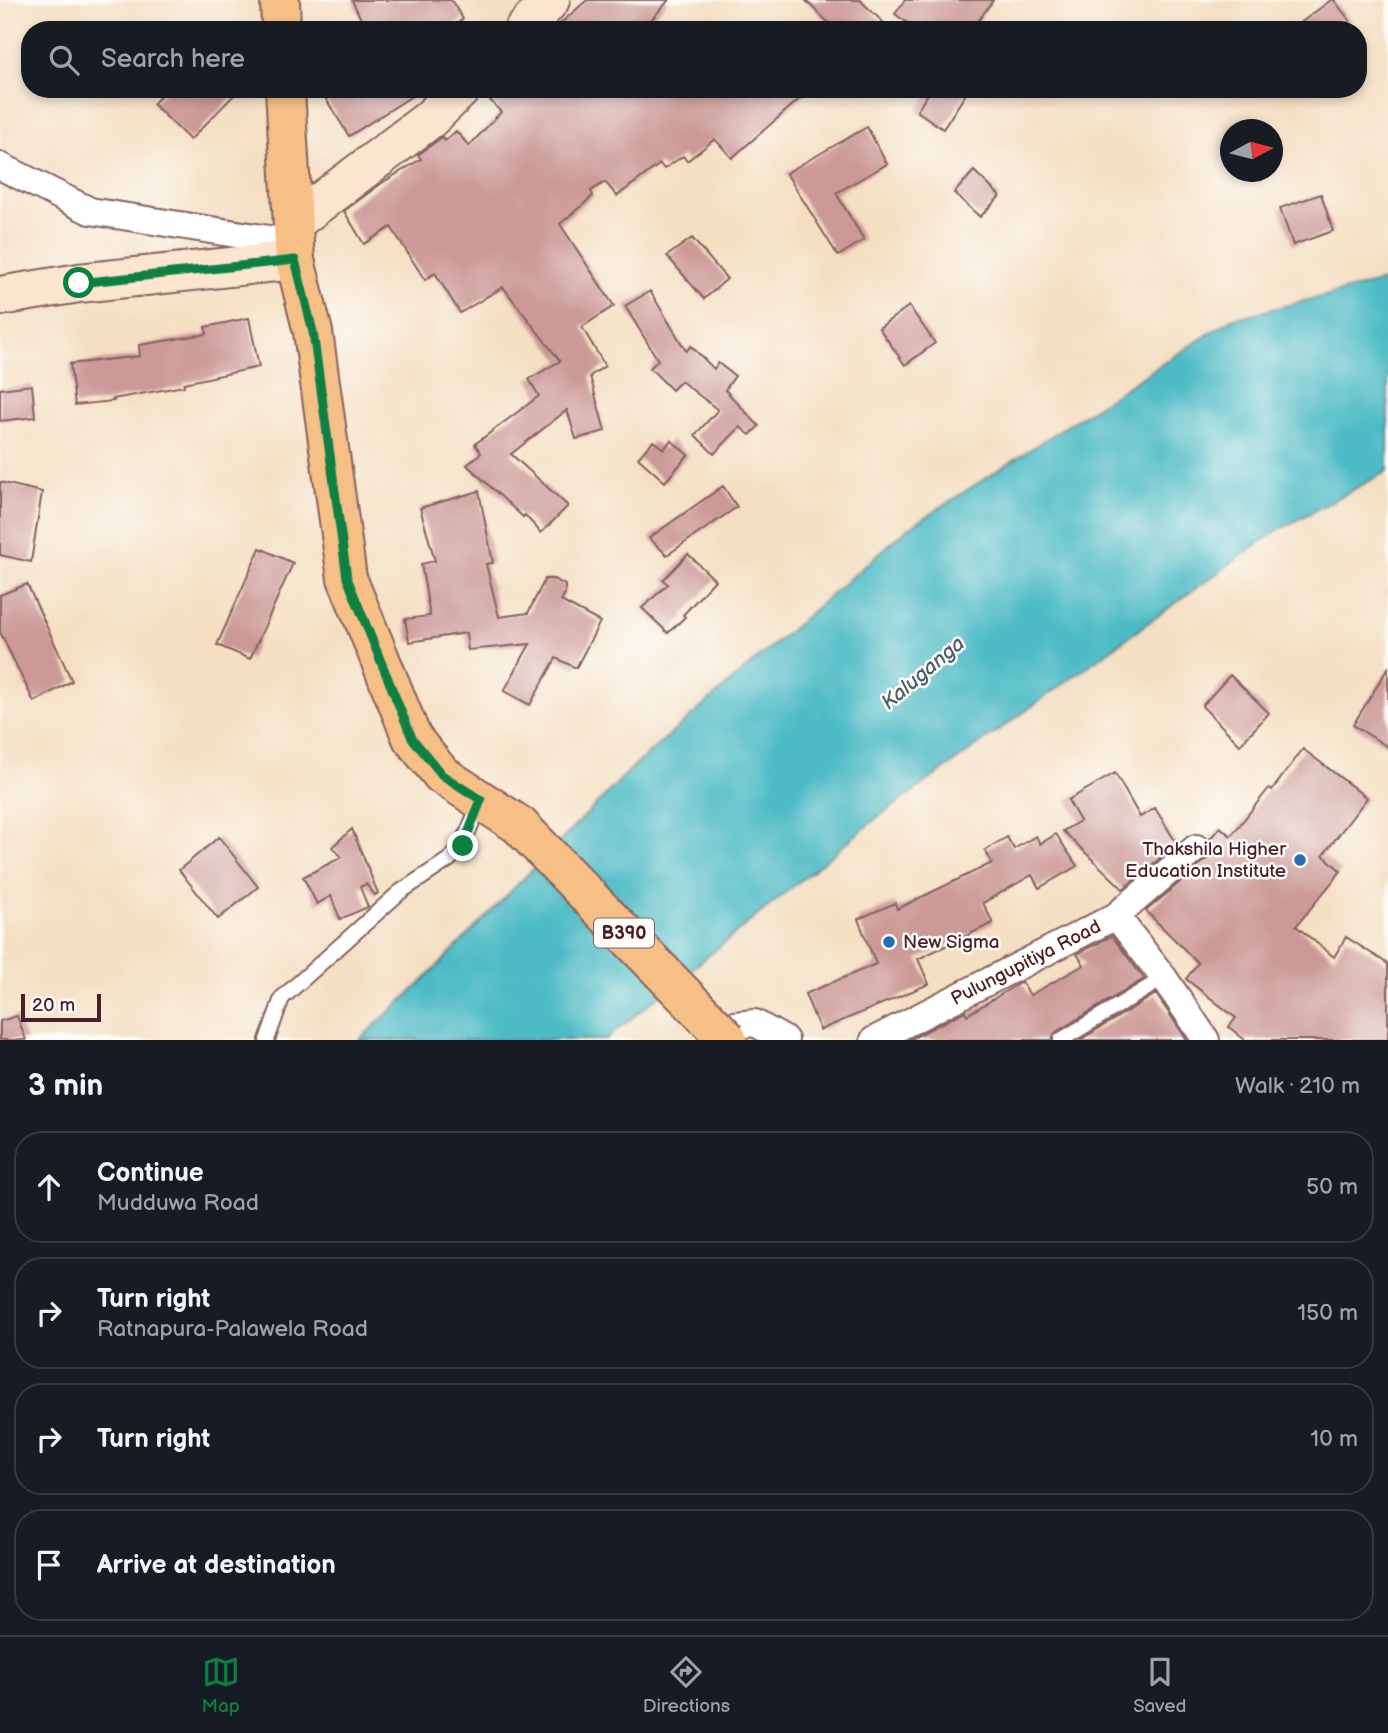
<!DOCTYPE html>
<html lang="en">
<head>
<meta charset="utf-8">
<style>
  :root { --surface:#171b24; --page:#242831; --text:#f1f3f6; --muted:#9ea1a6; --line:#363941; --accent:#0b8043 }
  body { margin:0; font-family:"Balsamiq Sans",sans-serif; background:var(--page); color:var(--text) }
  .compass { position:absolute; left:1220px; top:119px; width:63px; height:63px; border-radius:50%; background:var(--surface); box-shadow:0 4px 10px #0003; rotate:83deg }
  .scale { position:absolute; left:21px; bottom:18px; width:80px; box-sizing:border-box; padding-left:7px; border:4px solid #4a1f2b; border-top:0; font-size:19px; line-height:24px; white-space:nowrap; color:#4a1f2b; -webkit-text-stroke:5px #fdfcf7; paint-order:stroke }
  .stop { position:absolute; width:21px; height:21px; margin:-16px; border:5px solid #0b8043; border-radius:50%; background:#fff }
  .stop.end { background:#0b8043; border-color:#fff; box-shadow:0 2px 7px #0008 }
  .list { margin:0; padding:0; list-style:none }
  h2 { display:flex; justify-content:space-between; align-items:center; height:91px; margin:0; padding:0 28px; font-size:30px }
  h2 small { font-size:23px; font-weight:400; color:var(--muted) }
  .list li { display:grid; grid-template-columns:46px 1fr auto; gap:21px; align-items:center; box-sizing:border-box; height:112px; margin:0 14px 14px; padding:0 14px; border:2px solid var(--line); border-radius:28px }
  .list b { display:block; font-size:26px; white-space:nowrap }
  .list p { margin:0; font-size:23px; white-space:nowrap; color:var(--muted) }
  .list em { font-size:23px; font-style:normal; color:var(--muted) }
  .icon { flex:none; width:38px; height:38px; fill:none; stroke:currentColor; stroke-width:2; stroke-linecap:round; stroke-linejoin:round }
  .map { position:relative; flex:none; width:1388px; height:1040px; overflow:hidden }
  .search { position:absolute; background:var(--surface); box-shadow:0 4px 10px #0003; left:21px; right:21px; top:21px; height:77px; display:flex; align-items:center; gap:18px; box-sizing:border-box; padding:0 24px; border-radius:28px; color:var(--muted); font-size:26px }
  .sheet { height:595px; background:var(--surface) }
  nav { display:flex; justify-content:space-around; align-items:center; box-sizing:border-box; height:98px; border-top:2px solid var(--line); background:var(--surface); font-size:19px; color:var(--muted) }
  nav a { display:grid; justify-items:center; gap:4px }
  nav .on { color:var(--accent) }
  .map>svg:first-child { display:block }
</style>
</head>
<body>
<div class="map">
<svg width="1388" height="1040" viewBox="0 0 1388 1040">
  <rect width="100%" height="100%" fill="#fdfcf7"/>
  <filter id="ink" filterUnits="userSpaceOnUse"><feTurbulence type="fractalNoise" baseFrequency=".0143" numOctaves="2"/><feDisplacementMap in="SourceGraphic" scale="14" xChannelSelector="R" yChannelSelector="G"/><feConvolveMatrix kernelMatrix="1 2 1 2 8 2 1 2 1" color-interpolation-filters="sRGB"/></filter>
  <filter id="wash" filterUnits="userSpaceOnUse"><feTurbulence type="fractalNoise" baseFrequency=".00686" numOctaves="4" result="noise"/><feDisplacementMap in="SourceGraphic" scale="28" xChannelSelector="R" yChannelSelector="G"/><feGaussianBlur stdDeviation="1.57" result="paint"/><feColorMatrix in="noise" values="0 0 0 0 0 0 0 0 0 0 0 0 0 0 0 0 0 1.4 0 .05"/><feComposite in="paint" operator="in"/></filter>
  <g filter="url(#wash)">
    <rect width="100%" height="100%" fill="#f4dfc3"/>
    <path fill="#4dbbc6" stroke="#4c6d78" stroke-width="2" d="M 1388,280 L 1388,471 L 1273,533 L 878,817 L 605,1040 L 359,1040 L 418,986 L 635,765 L 907,529 L 1232,319 Z"/>
    <g id="blocks">
      <path fill="#cb9996" d="M 352,0 L 451,0 L 463,19 L 447,30 L 366,30 Z
        M 587,0 L 669,0 L 642,30 L 553,30 Z
        M 805,0 L 860,0 L 891,30 L 836,30 Z
        M 905,0 L 993,0 L 972,30 L 918,30 L 895,14 Z
        M 1331,0 L 1334,0 L 1350,21 L 1338,30 L 1291,30 Z
        M 167,89 L 240,89 L 190,140 L 153,104 Z
        M 341,89 L 423,89 L 349,136 L 326,99 Z
        M 502,89 L 811,89 L 732,158 L 715,139 L 687,161 L 683,156 L 664,169 L 660,164 L 617,196 L 605,182 L 591,191 L 593,196 L 560,224 L 614,306 L 582,327 L 605,366 L 590,376 L 605,431 L 576,439 L 567,410 L 511,454 L 568,506 L 541,533 L 525,515 L 523,517 L 467,465 L 481,453 L 475,444 L 539,396 L 529,379 L 560,361 L 503,287 L 460,313 L 435,273 L 425,280 L 391,227 L 364,244 L 344,211 L 382,183 L 421,159 L 418,155 L 442,137 L 445,141 L 456,131 L 469,146 L 501,112 L 490,100 Z
        M 931,89 L 969,89 L 943,129 L 917,111 Z
        M 867,127 L 887,164 L 836,193 L 864,240 L 838,256 L 786,173 Z
        M 974,171 L 1000,196 L 980,217 L 954,193 Z
        M 1321,194 L 1333,231 L 1293,245 L 1280,208 Z
        M 692,238 L 727,279 L 704,299 L 667,256 Z
        M 650,291 L 686,351 L 691,346 L 714,369 L 718,363 L 735,376 L 725,390 L 759,426 L 750,435 L 740,427 L 714,454 L 695,435 L 718,410 L 681,381 L 672,390 L 650,368 L 658,360 L 625,306 Z
        M 909,306 L 935,343 L 905,365 L 879,328 Z
        M 249,318 L 259,367 L 184,383 L 184,386 L 113,399 L 114,401 L 75,405 L 70,364 L 140,356 L 139,345 L 207,334 L 205,327 Z
        M 32,385 L 35,417 L 0,421 L 0,389 Z
        M 671,440 L 688,455 L 665,482 L 638,458 L 653,441 L 664,449 Z
        M 0,482 L 42,492 L 31,562 L 0,555 Z
        M 723,486 L 737,507 L 667,555 L 649,538 Z
        M 479,491 L 493,563 L 486,564 L 499,617 L 528,613 L 545,579 L 554,579 L 565,585 L 565,593 L 561,601 L 600,622 L 576,668 L 556,658 L 530,705 L 504,691 L 530,644 L 468,650 L 466,633 L 409,642 L 405,619 L 430,616 L 421,564 L 435,561 L 420,508 Z
        M 260,548 L 293,563 L 250,659 L 217,645 Z
        M 688,554 L 715,580 L 683,615 L 685,617 L 668,633 L 642,608 L 668,584 L 663,580 Z
        M 27,584 L 72,681 L 34,702 L 0,632 L 0,595 Z
        M 1388,668 L 1388,747 L 1353,725 Z
        M 1230,675 L 1269,713 L 1240,745 L 1202,706 Z
        M 1303,749 L 1367,798 L 1323,855 L 1341,871 L 1296,926 L 1334,957 L 1346,937 L 1388,964 L 1388,1040 L 1245,1040 L 1229,1027 L 1236,1018 L 1186,979 L 1198,963 L 1146,911 L 1207,859 L 1211,853 L 1209,840 L 1220,827 L 1231,836 L 1269,788 L 1272,790 Z
        M 1115,773 L 1140,817 L 1155,808 L 1177,844 L 1123,889 L 1063,831 L 1080,821 L 1068,800 Z
        M 352,829 L 378,893 L 375,895 L 366,884 L 360,887 L 368,907 L 340,919 L 331,896 L 317,904 L 303,877 L 342,857 L 332,847 Z
        M 1056,834 L 1077,866 L 1039,888 L 1032,875 L 983,903 L 993,923 L 918,959 L 929,984 L 820,1030 L 805,994 L 876,964 L 858,919 L 895,903 L 897,909 L 992,863 L 985,850 L 1007,837 L 1014,849 L 1036,836 L 1040,844 Z
        M 219,837 L 258,887 L 218,919 L 179,870 Z
        M 1112,936 L 1144,979 L 1056,1032 L 1051,1040 L 909,1040 L 965,1011 L 967,1015 L 1021,982 L 1030,995 L 1084,965 L 1077,954 Z
        M 1156,994 L 1187,1040 L 1080,1040 Z
        M 17,1016 L 26,1040 L 0,1040 L 0,1021 Z"/>
    </g>
  </g>
  <g filter="url(#ink)">
    <use href="#blocks" fill-opacity="0" stroke="#866260" stroke-width="2"/>
    <g fill="none" stroke-linecap="round" stroke-linejoin="round">
      <g stroke="#866260" stroke-width="18">
        <path id="lane" d="M 267,1040 L 282,998 L 400,892 L 450,859 L 462,846 L 481,801
          M 1061,1040 L 1164,978"/>
      </g>
      <g stroke="#866260" stroke-width="30">
        <path id="street" d="M 0,166 L 90,211 L 294,243
          M 1116,916 L 1196,848
          M 725,1040 L 734,1025 L 755,1023 L 785,1040
          M 874,1040 L 1116,916 L 1164,978 L 1206,1040"/>
      </g>
      <g stroke="#866260" stroke-width="42">
        <path id="secondary" d="M 524,30 L 550,0
          M 293,223 L 430,119 L 461,89
          M 0,296 L 79,283 L 295,260"/>
      </g>
      <g stroke="#866260" stroke-width="42">
        <path id="primary" d="M 280,0 L 281,30
          M 285,89 L 295,260 L 313,332 L 347,578 L 412,738 L 442,775 L 519,825"/>
      </g>
      <use href="#lane" stroke="#fff" stroke-width="14"/>
      <use href="#street" stroke="#fff" stroke-width="26"/>
      <use href="#secondary" stroke="#fbe5cf" stroke-width="38"/>
      <use href="#primary" stroke="#f5bf86" stroke-width="38"/>
      <g stroke="#866260" stroke-width="42" stroke-linecap="butt">
        <path id="primary-bridge" d="M 519,825 L 728,1040"/>
      </g>
      <use href="#primary-bridge" stroke="#f5bf86" stroke-width="38"/>
    </g>
  </g>
  <g fill="none" stroke-linecap="round" stroke-linejoin="round" filter="url(#ink)">
    <path stroke="#0b8043" stroke-width="9" d="M 79,283 L 295,260 L 313,332 L 347,578 L 412,738 L 442,775 L 481,800 L 463,846"/>
  </g>
  <g fill="#1f6fb2" stroke="#fdfcf7" stroke-width="2.5">
    <circle cx="1300" cy="860" r="7"/>
    <circle cx="889" cy="942" r="7"/>
  </g>
  <g text-anchor="middle" dominant-baseline="central" stroke-width="5" stroke-linejoin="round" paint-order="stroke">
    <rect fill="#fdfcf7" stroke="#806168" stroke-width="2" x="594" y="918.5" width="60" height="29" rx="5"/>
    <g font-size="18" font-weight="bold" fill="#4a1f2b">
      <text x="624" y="933">B390</text>
    </g>
    <g font-size="19" fill="#4a1f2b" stroke="#fdfcf7" text-anchor="end">
      <text x="1286" y="849">Thakshila Higher<tspan x="1286" dy="22">Education Institute</tspan></text>
      <text x="903" y="942" text-anchor="start">New Sigma</text>
    </g>
    <g font-size="19" fill="#4a1f2b" stroke="#fdfcf7">
      <text transform="translate(1026 963) rotate(-27)">Pulungupitiya Road</text>
    </g>
    <g font-size="21" font-style="italic" fill="#4b5d69" stroke="#fdfcf7">
      <text transform="translate(923 673) rotate(-40)">Kaluganga</text>
    </g>
  </g>
</svg>
<svg class="compass" viewBox="-18 -18 36 36"><path d="M0-13l5 13h-10z" fill="#e53935"/><path d="M0 13l5-13h-10z" fill="#9ea1a6"/></svg>
<div class="scale">20 m</div>
<div class="stop" style="left:79px;top:283px"></div>
<div class="stop end" style="left:463px;top:846px"></div>
<div class="search"><svg class="icon" aria-label="search" viewBox="0 0 24 24"><circle cx="10" cy="10" r="6"/><path d="M15 15l6 6"/></svg>Search here</div>
</div>
<section class="sheet">
<h2>3 min<small>Walk · 210 m</small></h2>
<ul class="list">
<li><svg class="icon" aria-label="ahead" viewBox="0 0 24 24"><path d="M12 20V5M6 11l6-6 6 6"/></svg><div><b>Continue</b><p>Mudduwa Road</p></div><em>50 m</em></li>
<li><svg class="icon" aria-label="right" viewBox="0 0 24 24"><path d="M7 20v-9h11M14 6l5 5-5 5"/></svg><div><b>Turn right</b><p>Ratnapura-Palawela Road</p></div><em>150 m</em></li>
<li><svg class="icon" aria-label="right" viewBox="0 0 24 24"><path d="M7 20v-9h11M14 6l5 5-5 5"/></svg><div><b>Turn right</b></div><em>10 m</em></li>
<li><svg class="icon" aria-label="arrive" viewBox="0 0 24 24"><path d="M6 21V4h12l-3 4 3 4H6"/></svg><div><b>Arrive at destination</b></div></li>
</ul>
</section>
<nav>
<a class="on"><svg class="icon" aria-label="map" viewBox="0 0 24 24"><path d="M3 6l6-2 6 2 6-2v14l-6 2-6-2-6 2zM9 4v14M15 6v14"/></svg>Map</a>
<a><svg class="icon" aria-label="directions" viewBox="0 0 24 24"><path d="M12 3l9 9-9 9-9-9zM9 14v-3h6M13 9l2 2-2 2"/></svg>Directions</a>
<a><svg class="icon" aria-label="saved" viewBox="0 0 24 24"><path d="M7 4h10v16l-5-4-5 4z"/></svg>Saved</a>
</nav>
</body>
</html>
